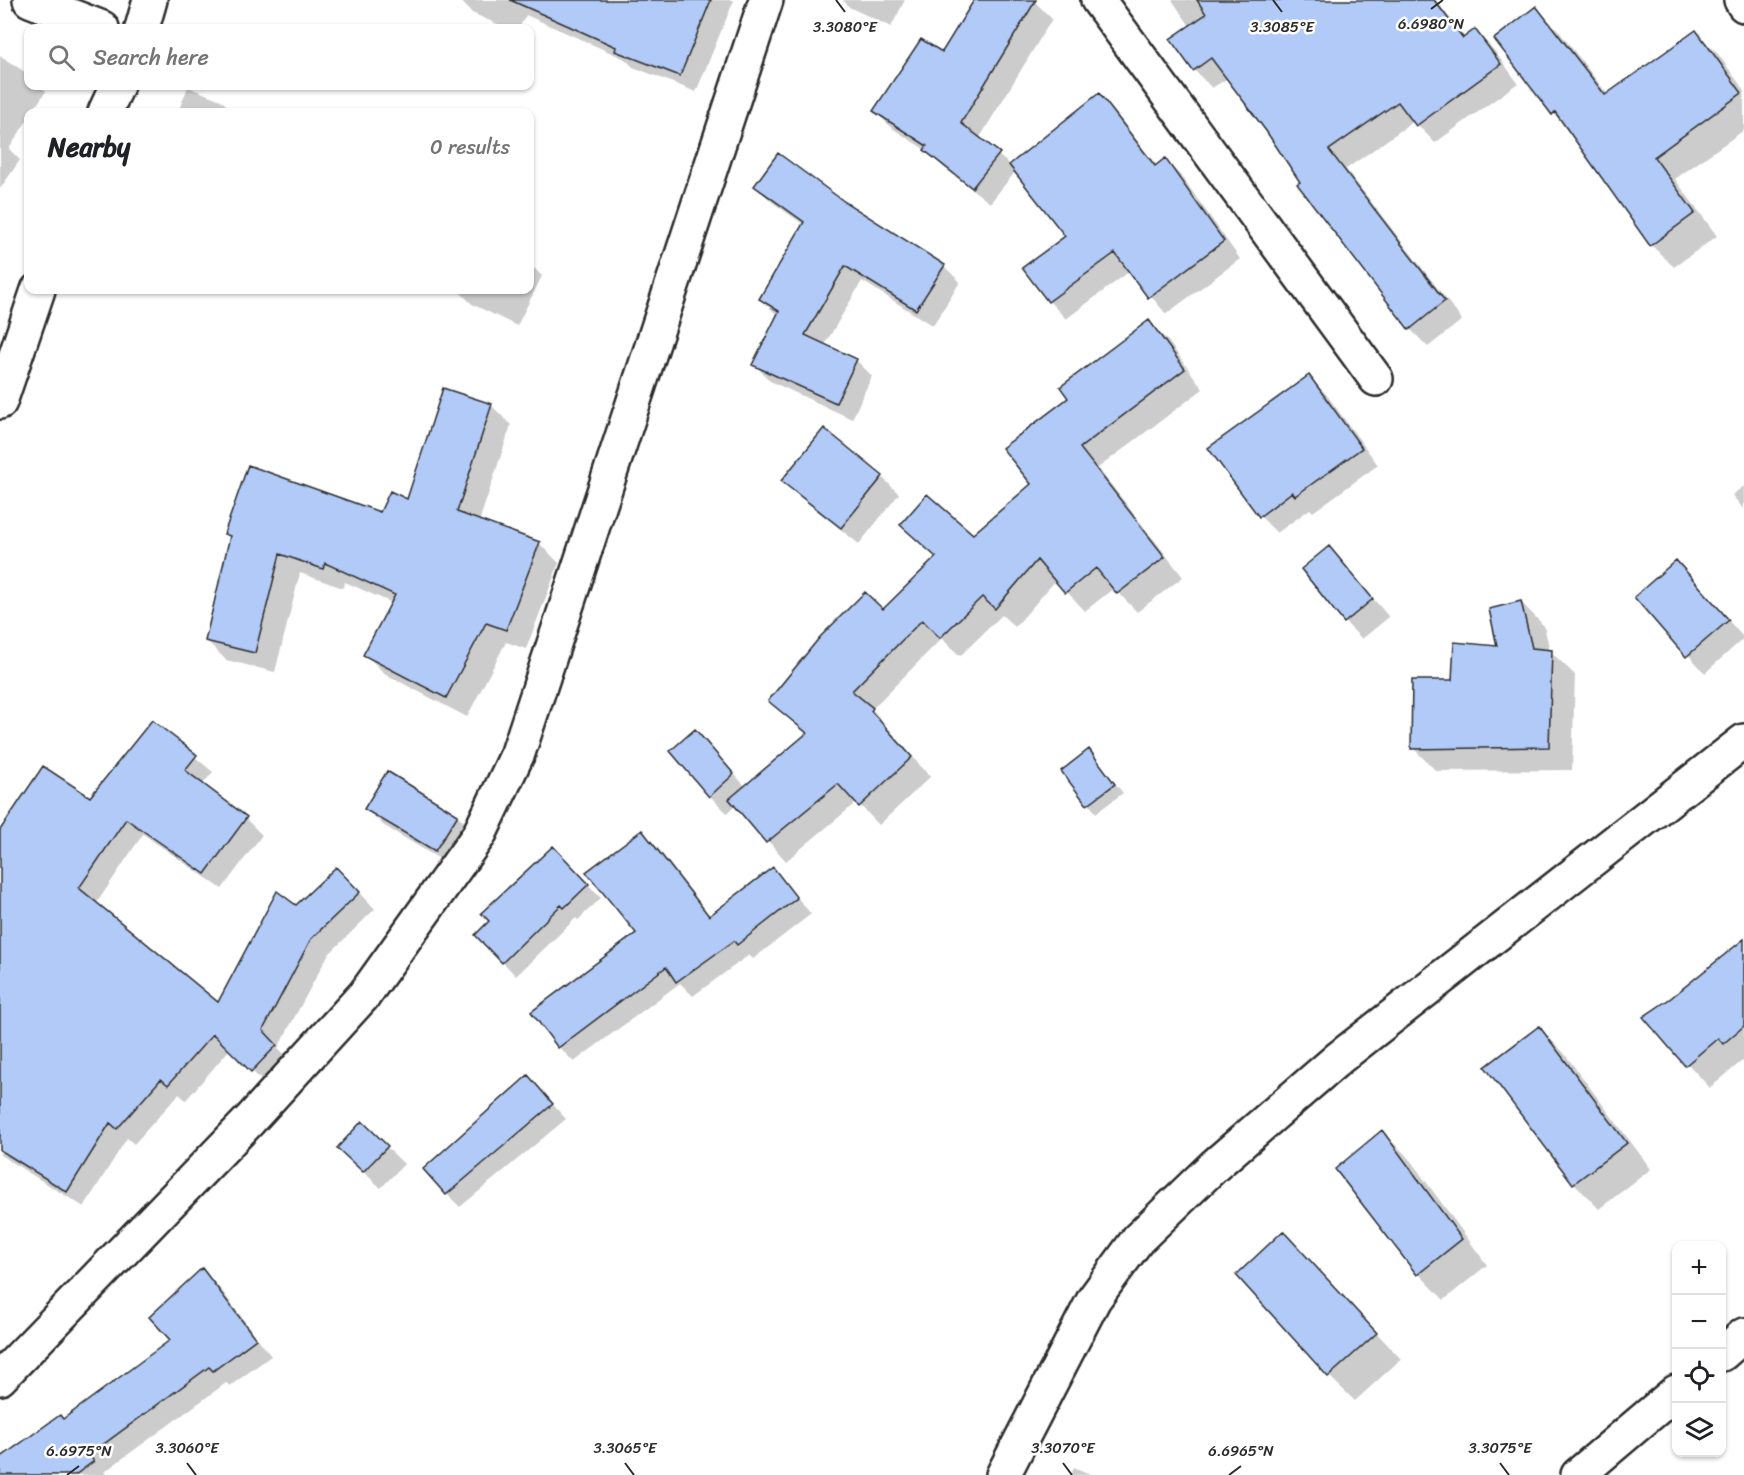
<!DOCTYPE html>
<html lang="en">
<head>
<meta charset="utf-8">
<style>
  :root { --surface:#fff; --page:#f2f2f2; --text:#202124; --muted:#757577; --line:#e0e0e0 }
  body { margin:0; font-family:Sriracha,sans-serif; background:var(--page); color:var(--text) }
  .controls { position:absolute; right:18px; bottom:18px; display:grid; overflow:hidden; border-radius:12px; box-shadow:0 2px 4px #0004 }
  .controls button { width:54px; height:54px; display:grid; place-items:center; padding:0; border:0; border-bottom:2px solid var(--line); background:var(--surface); color:var(--text); font:30px sans-serif }
  .list { margin:0; padding:0; list-style:none }
  h2 { display:flex; justify-content:space-between; align-items:center; height:78px; margin:0; padding:0 24px; font-size:26px }
  h2 small { font-size:20px; font-weight:400; color:var(--muted) }
  .icon { flex:none; width:33px; height:33px; fill:none; stroke:currentColor; stroke-width:2; stroke-linecap:round; stroke-linejoin:round }
  .map { position:relative; flex:none; width:1744px; height:1475px; overflow:hidden }
  .search { position:absolute; background:var(--surface); box-shadow:0 2px 4px #0004; left:24px; top:24px; width:510px; height:66px; display:flex; align-items:center; gap:15px; box-sizing:border-box; padding:0 21px; border-radius:12px; color:var(--muted); font-size:22px }
  .panel { position:absolute; background:var(--surface); box-shadow:0 2px 4px #0004; left:24px; top:108px; width:510px; height:186px; border-radius:12px }
  .map>svg:first-child { display:block }
</style>
</head>
<body>
<div class="map">
<svg width="1744" height="1475" viewBox="0 0 1744 1475">
  <rect width="100%" height="100%" fill="#fff"/>
  <filter id="ink" filterUnits="userSpaceOnUse"><feTurbulence type="fractalNoise" baseFrequency=".0167" numOctaves="2"/><feDisplacementMap in="SourceGraphic" scale="12" xChannelSelector="R" yChannelSelector="G"/><feConvolveMatrix kernelMatrix="1 2 1 2 8 2 1 2 1" color-interpolation-filters="sRGB"/></filter>
  <g filter="url(#ink)">
    <path fill="#0003" d="M 460,0 L 734,0 L 696,92 L 633,67 L 625,59 L 526,15 L 519,28 L 506,28 L 472,13 Z
      M 843,0 L 905,0 L 891,27 L 849,7 Z
      M 976,0 L 1033,0 L 1052,19 L 979,139 L 1010,165 L 1098,95 L 1115,112 L 1157,166 L 1165,160 L 1182,177 L 1240,259 L 1166,314 L 1130,271 L 1066,319 L 1049,301 L 1024,268 L 1067,236 L 1016,171 L 990,203 L 943,167 L 927,151 L 892,128 L 875,111 L 942,55 Z
      M 1172,0 L 1436,0 L 1465,38 L 1475,30 L 1493,49 L 1518,83 L 1435,143 L 1414,121 L 1346,169 L 1462,320 L 1428,347 L 1410,329 L 1228,78 L 1212,88 L 1194,70 L 1172,39 L 1190,26 Z
      M 1536,8 L 1558,30 L 1608,95 L 1696,32 L 1718,54 L 1744,90 L 1744,130 L 1675,179 L 1717,236 L 1674,267 L 1651,245 L 1570,130 L 1554,114 L 1496,39 Z
      M 0,56 L 28,74 L 28,86 L 40,86 L 46,91 L 32,112 L 28,112 L 28,119 L 9,149 L 20,160 L 0,189 Z
      M 188,87 L 221,100 L 229,108 L 228,112 L 178,112 Z
      M 756,186 L 845,203 L 944,266 L 960,282 L 933,326 L 862,281 L 824,346 L 856,360 L 872,376 L 852,419 L 770,381 L 754,364 L 777,315 L 761,299 L 804,225 L 772,202 Z
      M 530,264 L 542,276 L 517,326 L 472,304 L 458,290 L 530,290 Z
      M 1148,322 L 1168,341 L 1203,389 L 1098,468 L 1183,577 L 1137,612 L 1114,588 L 1085,611 L 1056,580 L 1015,627 L 1002,615 L 960,656 L 942,638 L 872,709 L 930,777 L 879,825 L 857,802 L 786,861 L 736,805 L 727,813 L 710,796 L 695,731 L 746,787 L 807,735 L 770,701 L 883,611 L 1033,484 L 1070,398 Z
      M 1309,377 L 1326,394 L 1378,465 L 1313,512 L 1310,509 L 1277,533 L 1260,516 L 1210,448 Z
      M 491,405 L 511,425 L 479,522 L 539,543 L 559,563 L 526,649 L 506,642 L 467,717 L 385,674 L 365,654 L 392,603 L 345,582 L 343,588 L 300,573 L 275,672 L 226,660 L 206,640 L 231,539 L 226,533 L 381,514 L 408,501 Z
      M 882,477 L 899,494 L 859,544 L 801,498 L 783,481 Z
      M 1744,486 L 1744,510 L 1732,495 Z
      M 1329,548 L 1389,617 L 1362,639 L 1345,622 Z
      M 1676,562 L 1744,638 L 1705,673 L 1636,597 Z
      M 1521,602 L 1544,626 L 1550,651 L 1575,675 L 1572,770 L 1436,771 L 1413,748 L 1454,682 L 1499,647 Z
      M 153,722 L 213,772 L 202,785 L 246,819 L 262,835 L 222,889 L 143,834 L 96,904 L 219,1005 L 296,907 L 353,885 L 375,909 L 328,955 L 278,1048 L 293,1062 L 268,1087 L 230,1049 L 186,1100 L 179,1094 L 134,1144 L 127,1138 L 84,1207 L 0,1155 L 0,833 L 91,799 Z
      M 1089,751 L 1123,793 L 1096,813 L 1063,771 Z
      M 388,773 L 458,816 L 475,833 L 453,867 L 383,825 L 366,808 Z
      M 641,832 L 657,847 L 711,917 L 773,869 L 811,914 L 753,959 L 749,955 L 693,996 L 680,983 L 574,1062 L 559,1047 L 638,934 Z
      M 566,862 L 601,898 L 578,920 L 576,918 L 516,976 L 477,935 Z
      M 1744,938 L 1744,1063 L 1742,1061 L 1710,1088 L 1645,1017 Z
      M 1539,1028 L 1564,1053 L 1651,1169 L 1599,1209 L 1574,1183 L 1487,1067 Z
      M 528,1077 L 566,1119 L 460,1207 L 447,1194 Z
      M 362,1123 L 404,1164 L 381,1188 L 356,1165 Z
      M 1382,1132 L 1408,1157 L 1487,1265 L 1444,1300 L 1419,1274 L 1337,1169 Z
      M 1283,1233 L 1401,1359 L 1355,1401 L 1329,1376 Z
      M 202,1270 L 218,1286 L 271,1356 L 230,1386 L 226,1383 L 104,1472 L 107,1475 L 0,1475 L 0,1460 L 63,1420 L 172,1340 Z
      M 1074,1467 L 1092,1475 L 1071,1475 Z"/>
    <path fill="#b1caf8" stroke="#2b2b2b" stroke-width="1.5" d="M 510,0 L 711,0 L 680,76 L 615,51 L 616,47 Z
      M 974,0 L 1036,0 L 961,123 L 1000,153 L 972,188 L 924,150 L 927,146 L 873,111 L 921,39 L 942,52 Z
      M 1197,0 L 1434,0 L 1463,38 L 1475,29 L 1501,64 L 1416,126 L 1398,102 L 1329,150 L 1445,301 L 1409,330 L 1297,184 L 1300,182 L 1266,131 L 1211,58 L 1193,71 L 1170,39 L 1206,14 Z
      M 1536,6 L 1605,95 L 1696,30 L 1742,93 L 1654,157 L 1695,213 L 1650,246 L 1555,112 L 1552,115 L 1494,39 Z
      M 1099,93 L 1155,166 L 1165,158 L 1224,241 L 1148,298 L 1115,253 L 1048,302 L 1022,268 L 1065,236 L 1009,165 Z
      M 778,153 L 845,202 L 945,265 L 916,310 L 845,266 L 805,335 L 857,359 L 836,403 L 752,365 L 779,311 L 759,299 L 804,222 L 754,186 Z
      M 1149,320 L 1185,369 L 1080,448 L 1165,557 L 1117,594 L 1096,568 L 1065,593 L 1037,560 L 995,609 L 982,597 L 940,638 L 922,620 L 852,691 L 873,708 L 871,711 L 912,757 L 859,807 L 838,784 L 766,843 L 729,799 L 807,733 L 768,701 L 820,637 L 865,592 L 883,609 L 936,557 L 900,525 L 927,494 L 973,534 L 1031,484 L 1002,448 L 1068,398 L 1060,387 Z
      M 1309,375 L 1362,448 L 1295,496 L 1292,492 L 1259,517 L 1208,448 Z
      M 443,388 L 492,404 L 457,512 L 540,542 L 506,630 L 486,623 L 446,698 L 363,655 L 395,595 L 325,563 L 323,569 L 280,554 L 255,653 L 205,641 L 230,536 L 224,534 L 248,465 L 380,512 L 390,491 L 407,499 Z
      M 824,428 L 883,476 L 841,528 L 781,481 Z
      M 1329,546 L 1373,599 L 1344,623 L 1301,569 Z
      M 1676,560 L 1729,620 L 1686,657 L 1634,597 Z
      M 1521,601 L 1532,648 L 1552,650 L 1549,747 L 1411,749 L 1412,680 L 1452,680 L 1454,642 L 1497,646 L 1489,609 Z
      M 152,720 L 197,755 L 185,770 L 247,817 L 205,874 L 126,819 L 79,888 L 218,1002 L 277,891 L 296,905 L 336,867 L 360,892 L 311,939 L 263,1030 L 277,1045 L 251,1072 L 213,1034 L 168,1085 L 161,1079 L 117,1129 L 110,1123 L 67,1192 L 0,1150 L 0,830 L 43,766 L 90,797 Z
      M 695,729 L 734,774 L 709,797 L 670,751 Z
      M 1089,749 L 1115,784 L 1087,805 L 1061,771 Z
      M 387,771 L 458,815 L 435,851 L 364,809 Z
      M 642,830 L 709,916 L 773,867 L 797,898 L 737,945 L 734,941 L 676,982 L 666,967 L 558,1048 L 531,1012 L 636,933 L 586,872 Z
      M 553,846 L 589,884 L 564,908 L 561,905 L 502,963 L 475,935 L 489,921 L 481,913 Z
      M 1744,939 L 1744,1026 L 1723,1044 L 1718,1038 L 1685,1066 L 1643,1017 L 1671,998 Z
      M 1539,1026 L 1627,1143 L 1573,1184 L 1485,1067 Z
      M 528,1075 L 553,1104 L 446,1195 L 423,1169 Z
      M 362,1121 L 388,1146 L 363,1172 L 337,1148 Z
      M 1382,1130 L 1462,1239 L 1417,1275 L 1335,1169 Z
      M 1283,1231 L 1377,1333 L 1328,1377 L 1236,1275 Z
      M 202,1268 L 256,1339 L 213,1371 L 209,1367 L 89,1455 L 94,1461 L 75,1475 L 0,1475 L 0,1458 L 60,1415 L 63,1419 L 170,1340 L 149,1317 Z"/>
    <g fill="none" stroke-linecap="round" stroke-linejoin="round">
      <g stroke="#2b2b2b" stroke-width="38">
        <path id="minor" d="M 30,0 L 102,28
          M 1098,0 L 1376,379
          M 1741,0 L 1744,5
          M 142,28 L 150,0
          M 105,112 L 117,86
          M 0,402 L 38,290
          M 1722,1354 L 1744,1335
          M 0,1378 L 250,1120 L 365,994 L 479,835 L 518,753 L 766,0
          M 1003,1475 L 1094,1299 L 1138,1239 L 1214,1166 L 1339,1058 L 1744,741
          M 1578,1475 L 1676,1392"/>
      </g>
      <use href="#minor" stroke="#fff" stroke-width="33"/>
    </g>
  </g>
  <path fill="none" stroke="#2b2b2b" stroke-width="2" d="M 836,0 L 845,12M 1273,0 L 1282,12M 1431,9 L 1443,0M 187,1463 L 196,1475M 625,1463 L 634,1475M 1063,1463 L 1072,1475M 1500,1463 L 1509,1475M 67,1475 L 79,1466M 1229,1475 L 1241,1466"/>
  <g font-size="15" text-anchor="middle" fill="#2b2b2b" stroke="#fff" stroke-width="5" stroke-linejoin="round" paint-order="stroke">
    <text x="1431" y="29">6.6980°N</text>
    <text x="845" y="32">3.3080°E</text>
    <text x="1282" y="32">3.3085°E</text>
    <text x="187" y="1453">3.3060°E</text>
    <text x="625" y="1453">3.3065°E</text>
    <text x="1063" y="1453">3.3070°E</text>
    <text x="1500" y="1453">3.3075°E</text>
    <text x="79" y="1456">6.6975°N</text>
    <text x="1241" y="1456">6.6965°N</text>
  </g>
</svg>
<div class="controls">
<button>+</button>
<button>−</button>
<button><svg class="icon" aria-label="locate" viewBox="0 0 24 24"><circle cx="12" cy="12" r="6"/><path d="M12 2v4M12 18v4M2 12h4M18 12h4"/></svg></button>
<button><svg class="icon" aria-label="layers" viewBox="0 0 24 24"><path d="M12 4l9 5-9 5-9-5zM3 14l9 5 9-5"/></svg></button>
</div>
<div class="search"><svg class="icon" aria-label="search" viewBox="0 0 24 24"><circle cx="10" cy="10" r="6"/><path d="M15 15l6 6"/></svg>Search here</div>
<section class="panel">
<h2>Nearby<small>0 results</small></h2>
<ul class="list">
</ul>
</section>
</div>
</body>
</html>
